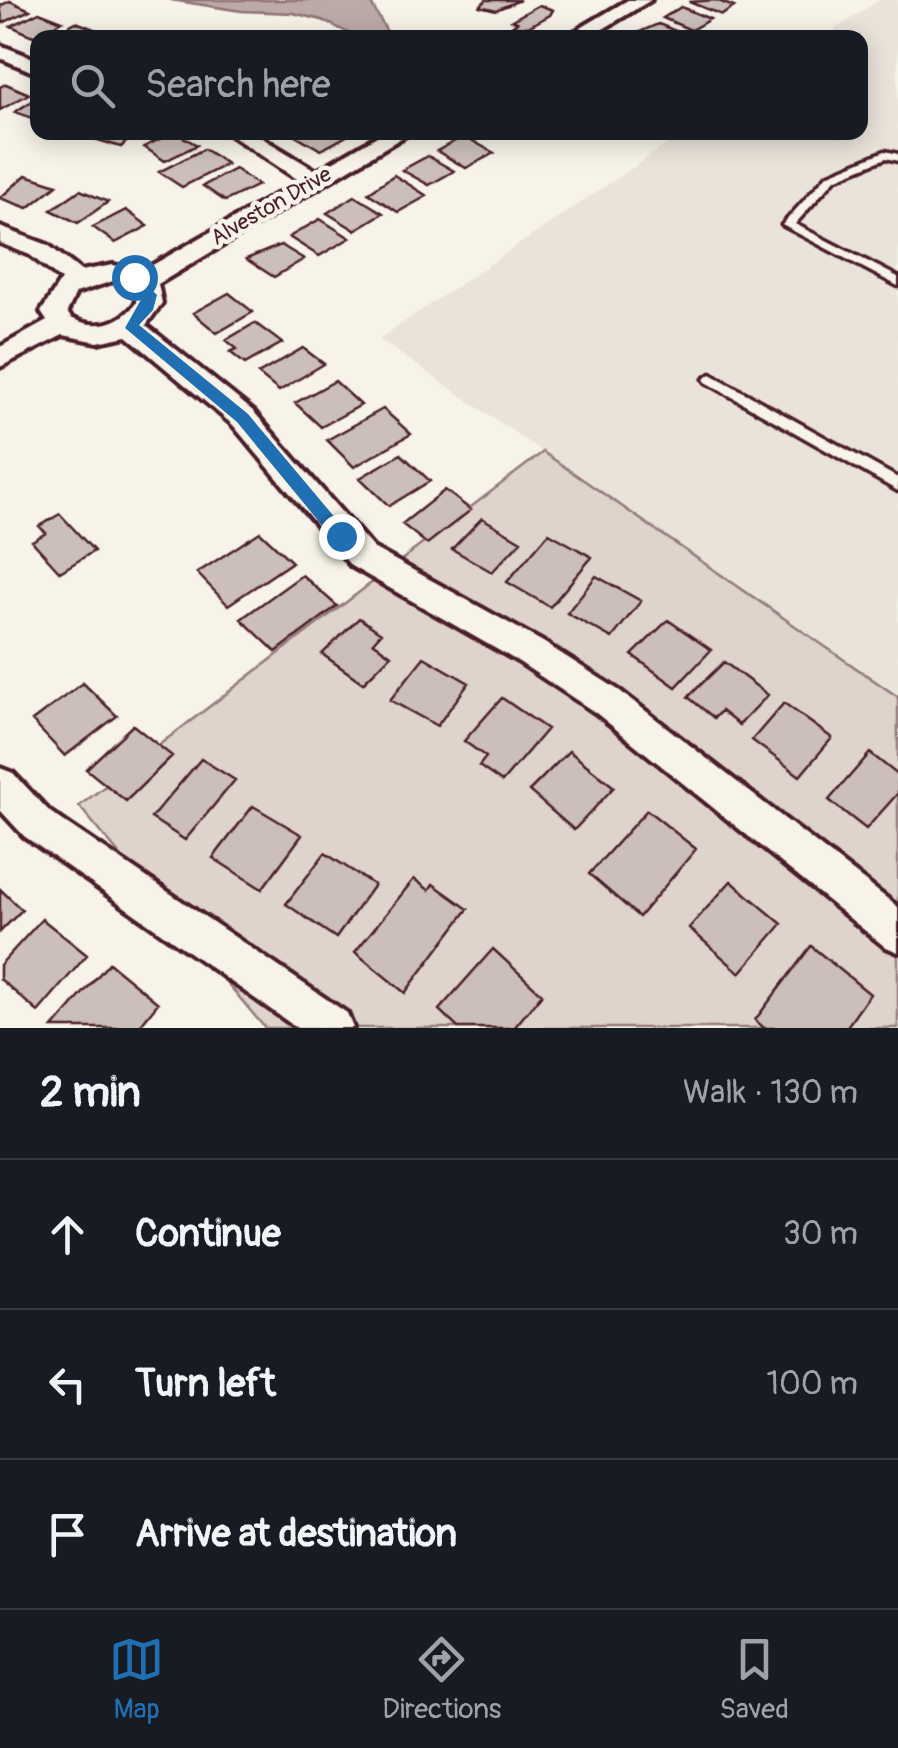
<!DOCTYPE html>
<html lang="en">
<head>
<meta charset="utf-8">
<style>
  :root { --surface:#171b24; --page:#20242c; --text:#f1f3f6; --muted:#9ea1a6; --line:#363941; --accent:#1f6fb2 }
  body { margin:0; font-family:Pangolin,sans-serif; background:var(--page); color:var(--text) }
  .stop { position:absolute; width:30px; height:30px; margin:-22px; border:8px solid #1f6fb2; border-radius:50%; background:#fff }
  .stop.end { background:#1f6fb2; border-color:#fff; box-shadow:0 2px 10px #0008 }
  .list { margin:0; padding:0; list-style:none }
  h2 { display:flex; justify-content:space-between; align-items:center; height:130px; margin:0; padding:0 40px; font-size:42px }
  h2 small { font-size:32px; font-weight:400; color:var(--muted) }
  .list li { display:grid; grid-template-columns:65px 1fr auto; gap:30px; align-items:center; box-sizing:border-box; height:150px; padding:0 40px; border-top:2px solid var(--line) }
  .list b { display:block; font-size:38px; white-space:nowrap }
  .list em { font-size:32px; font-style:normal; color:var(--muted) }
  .icon { flex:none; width:55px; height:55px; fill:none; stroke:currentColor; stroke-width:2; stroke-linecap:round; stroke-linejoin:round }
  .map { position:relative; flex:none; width:898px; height:1028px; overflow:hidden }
  .search { position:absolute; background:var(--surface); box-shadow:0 5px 25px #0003; left:30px; right:30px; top:30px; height:110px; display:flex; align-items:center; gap:25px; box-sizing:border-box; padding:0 35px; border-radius:20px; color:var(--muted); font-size:38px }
  .sheet { height:580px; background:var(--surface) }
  nav { display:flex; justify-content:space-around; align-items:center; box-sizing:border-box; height:140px; border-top:2px solid var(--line); background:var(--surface); font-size:28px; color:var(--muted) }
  nav a { display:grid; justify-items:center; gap:5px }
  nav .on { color:var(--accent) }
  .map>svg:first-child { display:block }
</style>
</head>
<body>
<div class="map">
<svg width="898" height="1028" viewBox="0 0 898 1028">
  <rect width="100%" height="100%" fill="#f7f3e8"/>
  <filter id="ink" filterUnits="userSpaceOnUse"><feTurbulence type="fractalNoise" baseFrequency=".01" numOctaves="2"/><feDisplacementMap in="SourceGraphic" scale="20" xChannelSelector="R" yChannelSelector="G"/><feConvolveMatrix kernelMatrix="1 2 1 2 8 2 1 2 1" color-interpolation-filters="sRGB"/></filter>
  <g filter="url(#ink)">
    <path fill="#eae3da" d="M 879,0 L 898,0 L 898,697 L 379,339 L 684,133 L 860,132 L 860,38 L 824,37 Z"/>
    <path fill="#ded4cc" stroke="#947a7c" stroke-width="2.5" d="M 543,452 L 898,697 L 898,1028 L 265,1028 L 79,806 Z"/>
    <path fill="#bcaaa7" stroke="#8e7275" stroke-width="2.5" d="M 171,0 L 369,0 L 390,37 L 357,37 L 322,20 L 293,13 L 241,11 Z"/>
    <path fill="#ccbfb9" stroke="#4a1f2b" stroke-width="2.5" d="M 520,0 L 496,10 L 480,6 L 486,0 Z
      M 716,0 L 734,7 L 722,15 L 689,2 Z
      M 10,1 L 30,10 L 3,23 L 0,6 Z
      M 539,5 L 553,10 L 550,15 L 528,27 L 513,25 L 517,22 L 512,20 Z
      M 681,7 L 710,19 L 691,30 L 663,18 Z
      M 39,12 L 62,21 L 33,36 L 11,26 Z
      M 76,22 L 99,31 L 87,38 L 47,38 Z
      M 658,24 L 661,25 L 683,34 L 647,38 L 637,33 Z
      M 6,84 L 29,94 L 0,110 L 0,87 Z
      M 38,97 L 38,120 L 15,112 Z
      M 98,132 L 137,132 L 121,147 L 91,138 Z
      M 174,132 L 197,145 L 165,161 L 144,147 Z
      M 304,132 L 354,132 L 321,150 L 297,136 Z
      M 464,136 L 494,153 L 466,168 L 437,151 Z
      M 204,149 L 227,164 L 182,187 L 159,172 Z
      M 428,156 L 454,171 L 429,185 L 402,170 Z
      M 235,169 L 258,185 L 225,201 L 203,186 Z
      M 26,175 L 57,185 L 28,208 L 0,198 Z
      M 394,175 L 427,196 L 398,212 L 368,193 Z
      M 80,190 L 108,202 L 78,223 L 51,210 Z
      M 355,196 L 383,213 L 355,230 L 327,213 Z
      M 126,210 L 148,226 L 115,243 L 93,227 Z
      M 320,219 L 350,238 L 319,256 L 289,237 Z
      M 281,245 L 304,259 L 274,277 L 246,259 Z
      M 229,293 L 253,312 L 217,333 L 193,313 Z
      M 255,323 L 282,343 L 245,364 L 230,352 L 237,349 L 226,340 Z
      M 303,348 L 324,364 L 279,391 L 258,374 Z
      M 335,381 L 361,405 L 321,427 L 295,403 Z
      M 383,409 L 411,434 L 354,467 L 327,440 Z
      M 401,454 L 430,481 L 389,506 L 360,478 Z
      M 445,490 L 471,510 L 427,544 L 402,524 Z
      M 60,514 L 94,551 L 60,572 L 32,541 L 46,533 L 39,526 Z
      M 482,518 L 521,541 L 492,572 L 452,549 Z
      M 260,532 L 292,562 L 228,605 L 197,573 Z
      M 549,533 L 592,557 L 550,607 L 507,582 Z
      M 302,575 L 337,606 L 276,652 L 241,619 Z
      M 596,576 L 641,601 L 612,638 L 567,613 Z
      M 359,618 L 381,633 L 373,642 L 391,655 L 363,683 L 322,654 Z
      M 668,620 L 711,650 L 676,687 L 632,655 Z
      M 424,657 L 469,683 L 437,726 L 390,700 Z
      M 724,662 L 768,695 L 739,725 L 721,711 L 714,718 L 688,697 Z
      M 83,683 L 117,716 L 65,756 L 32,721 Z
      M 502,698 L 547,729 L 502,782 L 479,766 L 486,757 L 464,741 Z
      M 784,703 L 832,738 L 800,776 L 752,740 Z
      M 133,725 L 172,756 L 126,801 L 86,769 Z
      M 569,751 L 614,787 L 574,830 L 529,791 Z
      M 870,753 L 898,775 L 898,793 L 866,829 L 829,800 Z
      M 201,759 L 235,780 L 185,840 L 151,818 Z
      M 253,806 L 302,835 L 262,889 L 213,858 Z
      M 647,810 L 696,849 L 639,917 L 589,874 Z
      M 325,853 L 374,885 L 336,938 L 286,904 Z
      M 414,879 L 429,890 L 433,884 L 468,909 L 405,993 L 355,952 Z
      M 731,881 L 782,924 L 740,973 L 689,928 Z
      M 0,889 L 22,910 L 0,932 Z
      M 42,919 L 87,955 L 38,1012 L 0,979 L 0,965 Z
      M 811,946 L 870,994 L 846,1028 L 764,1028 L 755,1020 Z
      M 493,949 L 542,994 L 514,1028 L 458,1028 L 439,1010 Z
      M 109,963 L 158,1003 L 138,1028 L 53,1028 Z"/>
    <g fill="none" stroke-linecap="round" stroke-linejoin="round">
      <g stroke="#4a1f2b" stroke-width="7">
        <path id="service" d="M 885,151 L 898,154 L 898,161 L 886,158 L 835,179 L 795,224 L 898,277 L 898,286 L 782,225 L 827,175 Z
          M 711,374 L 898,478 L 898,491 L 706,382 L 704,379 Z"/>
      </g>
      <g stroke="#4a1f2b" stroke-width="8">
        <path id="minor" d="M 628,0 L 651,0 L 588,38 L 564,38 Z
          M 0,45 L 38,60 L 38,74 L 0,58 Z
          M 226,132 L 252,132 L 317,171 L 384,132 L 411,132 L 158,284 L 162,303 L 146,325 L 253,411 L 373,548 L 543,642 L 620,691 L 898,907 L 898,952 L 884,946 L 596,713 L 519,662 L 351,566 L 233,425 L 127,336 L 98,342 L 63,335 L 0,367 L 0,347 L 47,321 L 41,312 L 61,280 L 30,255 L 0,243 L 0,227 L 48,245 L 81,271 L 113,265 L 142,271 L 300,181 ZM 113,281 L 136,291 L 136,303 C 120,325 96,330 71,318 L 67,312 L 76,293 Z
          M 0,768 L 13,773 L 50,812 L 347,1013 L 353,1028 L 297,1028 L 24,836 L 0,810 Z"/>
      </g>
      <use href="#service" fill="#f7f3e8" fill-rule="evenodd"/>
      <use href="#minor" fill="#f7f3e8" fill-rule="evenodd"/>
    </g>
  </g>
  <path fill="#1f6fb2" d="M 134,273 L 157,295 L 153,310 L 139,325 L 248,414 L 347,532 L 347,541 L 335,541 L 237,422 L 125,328 L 143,296 L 128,277 Z"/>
  <g text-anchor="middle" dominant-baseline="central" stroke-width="9" stroke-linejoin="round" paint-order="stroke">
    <g font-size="22" fill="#4a1f2b" stroke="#f7f3e8">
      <text transform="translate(271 206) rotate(-30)">Alveston Drive</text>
    </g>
  </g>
</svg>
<div class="stop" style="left:134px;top:277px"></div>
<div class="stop end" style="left:341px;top:536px"></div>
<div class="search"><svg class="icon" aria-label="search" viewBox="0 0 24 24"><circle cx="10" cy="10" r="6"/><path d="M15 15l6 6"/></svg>Search here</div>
</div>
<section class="sheet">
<h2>2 min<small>Walk · 130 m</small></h2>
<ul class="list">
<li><svg class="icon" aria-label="ahead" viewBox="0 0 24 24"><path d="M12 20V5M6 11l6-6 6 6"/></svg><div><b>Continue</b></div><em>30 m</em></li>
<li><svg class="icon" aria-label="left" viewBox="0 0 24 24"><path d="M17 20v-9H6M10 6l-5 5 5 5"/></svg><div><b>Turn left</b></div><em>100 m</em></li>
<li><svg class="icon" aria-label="arrive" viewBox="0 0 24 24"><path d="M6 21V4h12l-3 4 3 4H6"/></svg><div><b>Arrive at destination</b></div></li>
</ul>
</section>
<nav>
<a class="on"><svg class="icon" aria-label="map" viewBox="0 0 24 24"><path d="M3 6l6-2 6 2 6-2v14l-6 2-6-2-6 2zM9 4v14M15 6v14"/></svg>Map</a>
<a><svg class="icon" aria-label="directions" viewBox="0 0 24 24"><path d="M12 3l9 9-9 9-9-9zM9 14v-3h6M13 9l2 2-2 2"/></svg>Directions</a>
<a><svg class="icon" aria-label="saved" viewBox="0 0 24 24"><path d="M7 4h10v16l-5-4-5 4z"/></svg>Saved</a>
</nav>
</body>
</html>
